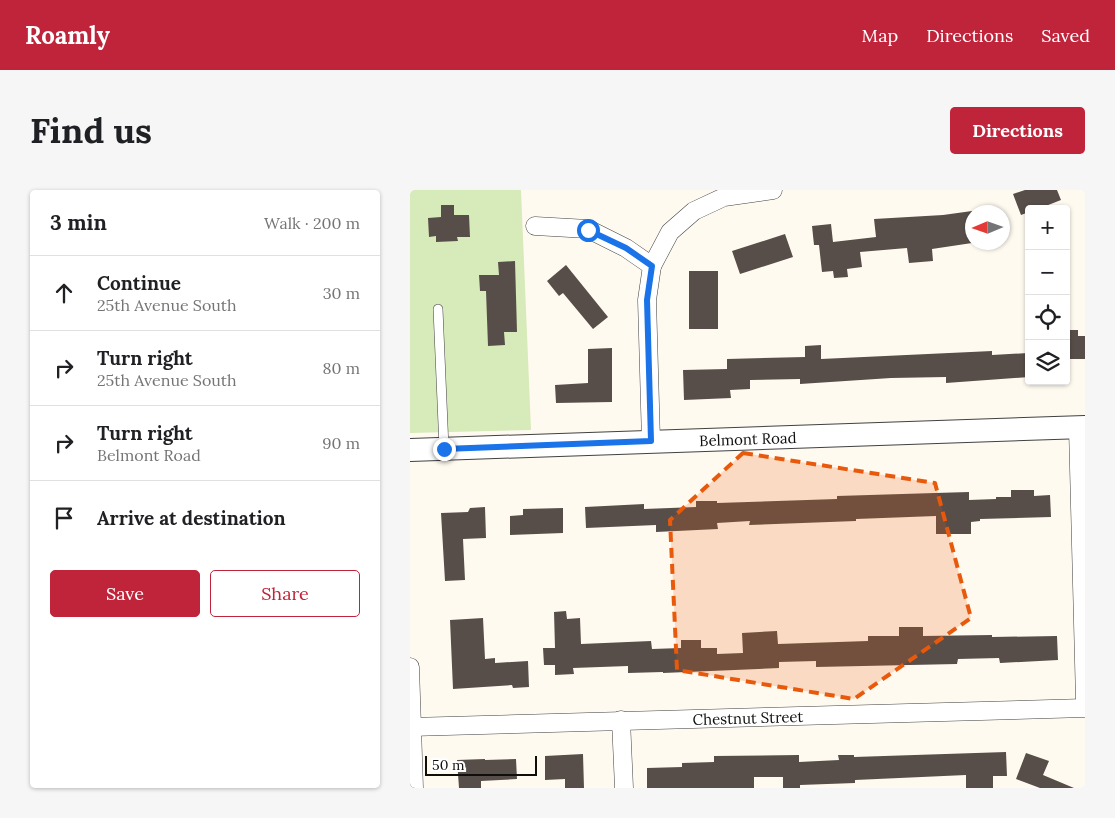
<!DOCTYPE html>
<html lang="en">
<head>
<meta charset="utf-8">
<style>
  :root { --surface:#fff; --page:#f6f6f6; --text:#202124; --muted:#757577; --line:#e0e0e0; --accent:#c0243b }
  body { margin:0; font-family:Lora,serif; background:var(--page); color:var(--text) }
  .controls { position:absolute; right:15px; top:15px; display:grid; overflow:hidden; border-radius:5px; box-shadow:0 1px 4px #0004 }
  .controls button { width:45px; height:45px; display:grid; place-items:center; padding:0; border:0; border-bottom:1px solid var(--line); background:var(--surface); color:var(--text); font:25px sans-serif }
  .compass { position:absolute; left:555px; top:15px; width:45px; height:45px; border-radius:50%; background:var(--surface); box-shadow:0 1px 4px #0004; rotate:268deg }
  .scale { position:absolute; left:15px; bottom:12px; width:112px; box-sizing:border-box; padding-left:5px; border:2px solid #0e0e0e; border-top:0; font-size:14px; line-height:18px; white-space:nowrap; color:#0e0e0e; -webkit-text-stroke:4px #fff; paint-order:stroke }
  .stop { position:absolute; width:15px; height:15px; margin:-11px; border:4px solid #1a73e8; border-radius:50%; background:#fff }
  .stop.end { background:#1a73e8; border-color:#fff; box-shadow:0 1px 5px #0008 }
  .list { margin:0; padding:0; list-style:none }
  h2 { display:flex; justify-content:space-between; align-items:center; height:65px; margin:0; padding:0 20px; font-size:21px }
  h2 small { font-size:16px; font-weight:400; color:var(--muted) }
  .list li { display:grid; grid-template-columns:32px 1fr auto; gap:15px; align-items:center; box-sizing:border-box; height:75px; padding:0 20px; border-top:1px solid var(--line) }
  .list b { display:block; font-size:19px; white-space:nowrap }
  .list p { margin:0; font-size:16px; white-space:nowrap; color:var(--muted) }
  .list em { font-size:16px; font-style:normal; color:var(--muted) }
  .actions { display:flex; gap:10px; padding:15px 20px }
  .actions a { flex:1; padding:11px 0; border:1px solid var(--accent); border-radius:5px; text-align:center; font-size:18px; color:var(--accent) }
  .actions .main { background:var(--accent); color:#fff }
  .icon { flex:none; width:28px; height:28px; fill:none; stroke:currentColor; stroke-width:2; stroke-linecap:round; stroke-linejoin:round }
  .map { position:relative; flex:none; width:675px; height:598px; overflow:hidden; border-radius:5px }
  header { display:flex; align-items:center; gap:30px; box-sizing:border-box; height:70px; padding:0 25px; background:var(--accent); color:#fff }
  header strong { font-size:24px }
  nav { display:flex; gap:28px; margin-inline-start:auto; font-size:18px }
  .intro { display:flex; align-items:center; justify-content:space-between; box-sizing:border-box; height:120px; padding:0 30px }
  h1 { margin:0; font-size:35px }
  .button { padding:12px 22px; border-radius:5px; background:var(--accent); color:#fff; font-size:18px; font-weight:700 }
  main { display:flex; gap:30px; padding:0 30px }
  aside { flex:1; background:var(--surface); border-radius:5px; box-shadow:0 1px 4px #0004 }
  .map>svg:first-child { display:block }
</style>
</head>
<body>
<header>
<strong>Roamly</strong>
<nav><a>Map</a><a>Directions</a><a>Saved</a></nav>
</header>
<div class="intro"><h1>Find us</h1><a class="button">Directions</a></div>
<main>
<aside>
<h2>3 min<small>Walk · 200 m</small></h2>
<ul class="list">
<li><svg class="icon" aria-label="ahead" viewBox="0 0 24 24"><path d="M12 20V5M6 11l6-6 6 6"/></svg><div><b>Continue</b><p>25th Avenue South</p></div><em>30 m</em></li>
<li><svg class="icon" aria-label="right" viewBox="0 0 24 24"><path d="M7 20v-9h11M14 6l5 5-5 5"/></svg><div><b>Turn right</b><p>25th Avenue South</p></div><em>80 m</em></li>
<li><svg class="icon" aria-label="right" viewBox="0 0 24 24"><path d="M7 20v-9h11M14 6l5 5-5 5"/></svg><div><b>Turn right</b><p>Belmont Road</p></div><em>90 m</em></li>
<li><svg class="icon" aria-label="arrive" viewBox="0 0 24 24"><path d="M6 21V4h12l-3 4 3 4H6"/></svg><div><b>Arrive at destination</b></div></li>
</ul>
<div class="actions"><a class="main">Save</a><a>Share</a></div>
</aside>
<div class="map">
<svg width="675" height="598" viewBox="0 0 675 598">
  <rect width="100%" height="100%" fill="#fffaf0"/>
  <path fill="#d7eab9" d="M 0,0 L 111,0 L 121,240 L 0,243 Z"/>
  <path fill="#574e4a" d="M 615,0 L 647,0 L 651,10 L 628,19 L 619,19 L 619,22 L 611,25 L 603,4 Z
    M 31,15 L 44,15 L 44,25 L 59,25 L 60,47 L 47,47 L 48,51 L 26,52 L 26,46 L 19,47 L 18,28 L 31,27 Z
    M 562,21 L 562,53 L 522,59 L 523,71 L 499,73 L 497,58 L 450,62 L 452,77 L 437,79 L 438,87 L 424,88 L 423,81 L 412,82 L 409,55 L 404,55 L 402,36 L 421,34 L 423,52 L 466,47 L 464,29 L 533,25 Z
    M 375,44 L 383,67 L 330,84 L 322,61 Z
    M 105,71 L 107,142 L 94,142 L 95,155 L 78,156 L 76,101 L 70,101 L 69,85 L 89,85 L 88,72 Z
    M 156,75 L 198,127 L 183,139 L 153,103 L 149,106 L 137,91 Z
    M 279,81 L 308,81 L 308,139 L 279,139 Z
    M 656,140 L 668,140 L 668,146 L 675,146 L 675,169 L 656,169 Z
    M 411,155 L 411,169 L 582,161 L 582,165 L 618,163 L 619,187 L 536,193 L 536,187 L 481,188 L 390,194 L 390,189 L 340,190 L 340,199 L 320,200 L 321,208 L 274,210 L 273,180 L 317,179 L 317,169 L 395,167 L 395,156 Z
    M 202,158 L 202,212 L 146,213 L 145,195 L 178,193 L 178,159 Z
    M 601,300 L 624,300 L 624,306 L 640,305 L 641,327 L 570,329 L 570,331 L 561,332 L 561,344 L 526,344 L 526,326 L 446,329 L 446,331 L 339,335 L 340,331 L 307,333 L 308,339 L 246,342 L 246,335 L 176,338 L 175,317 L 234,314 L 234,319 L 286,317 L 286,311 L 307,311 L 307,313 L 427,309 L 427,306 L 525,303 L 559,302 L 559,310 L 586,309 L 586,307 L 601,307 Z
    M 75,317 L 76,348 L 53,349 L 55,390 L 35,391 L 31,323 L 58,322 L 60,318 Z
    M 153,318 L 153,343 L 100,345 L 100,326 L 113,325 L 113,319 Z
    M 156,421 L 157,429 L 170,428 L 171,454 L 241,451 L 242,459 L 271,458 L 271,450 L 291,450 L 291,458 L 307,458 L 307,464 L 333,463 L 332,443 L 367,441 L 368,454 L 458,451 L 458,446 L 489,446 L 489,437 L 513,437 L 513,446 L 582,445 L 582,447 L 647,446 L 648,470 L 590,473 L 589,468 L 548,469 L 547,474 L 406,477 L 406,471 L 369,472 L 369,478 L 253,483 L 253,482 L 218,483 L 218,476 L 163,478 L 164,484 L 145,485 L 145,475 L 134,475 L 133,458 L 145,458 L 144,422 Z
    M 73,428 L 75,469 L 85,468 L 85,473 L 118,471 L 119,497 L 103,498 L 102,495 L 43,499 L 40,430 Z
    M 596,562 L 597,586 L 583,586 L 583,598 L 556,598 L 556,585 L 445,590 L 445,593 L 390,595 L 390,598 L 373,598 L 373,587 L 344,587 L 344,598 L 237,598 L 237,578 L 272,577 L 272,573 L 304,572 L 304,566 L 389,565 L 389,572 L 429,570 L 428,565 L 444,565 L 444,567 Z
    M 616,563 L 639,571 L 633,585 L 664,598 L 630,598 L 606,589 Z
    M 173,564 L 174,598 L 155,598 L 155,589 L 135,590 L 135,566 Z
    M 75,569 L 75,570 L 106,569 L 107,589 L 71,591 L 71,598 L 49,598 L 47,570 Z"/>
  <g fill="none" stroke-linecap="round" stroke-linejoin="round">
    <g stroke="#414141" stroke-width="10">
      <path id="service" d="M 28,119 L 34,258"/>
    </g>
    <g stroke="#414141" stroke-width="19">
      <g id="minor">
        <path d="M 125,36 L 178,39 L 216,58 L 242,76 L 237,110 L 241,251"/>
        <path d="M 242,76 L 260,42 L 284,21 L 314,7 L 363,0"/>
        <path d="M 668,238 L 675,510"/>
        <path d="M 0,477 L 4,598"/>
        <path d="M 211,530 L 214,598"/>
        <path id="s1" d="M 0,537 L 675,518"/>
      </g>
    </g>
    <g stroke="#414141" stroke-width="24">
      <g id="tertiary">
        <path id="s2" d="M 0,260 L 675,237"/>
      </g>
    </g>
    <use href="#service" stroke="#fff" stroke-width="9"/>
    <use href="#minor" stroke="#fff" stroke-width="18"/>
    <use href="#tertiary" stroke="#fff" stroke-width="22"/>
  </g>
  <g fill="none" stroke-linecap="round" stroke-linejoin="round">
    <path stroke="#1a73e8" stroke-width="6" d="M 34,259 L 241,251 L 237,110 L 242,76 L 216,58 L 178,40"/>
  </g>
  <path fill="#e8590c" fill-opacity="0.2" stroke="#e8590c" stroke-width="4" stroke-dasharray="10 6" stroke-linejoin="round" d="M 333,263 L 525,293 L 561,428 L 444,509 L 267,480 L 260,330 Z"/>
  <g text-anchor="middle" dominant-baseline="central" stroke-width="5" stroke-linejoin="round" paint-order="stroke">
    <g font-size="15" fill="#0e0e0e" stroke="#fff">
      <text stroke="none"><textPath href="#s2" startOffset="338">Belmont Road</textPath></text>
      <text stroke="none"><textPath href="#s1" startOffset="338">Chestnut Street</textPath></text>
    </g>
  </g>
</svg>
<div class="controls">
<button>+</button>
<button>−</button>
<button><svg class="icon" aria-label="locate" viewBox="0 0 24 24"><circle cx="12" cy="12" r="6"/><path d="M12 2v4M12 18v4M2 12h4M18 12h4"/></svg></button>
<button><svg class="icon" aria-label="layers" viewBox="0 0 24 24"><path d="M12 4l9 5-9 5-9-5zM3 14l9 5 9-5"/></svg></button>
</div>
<svg class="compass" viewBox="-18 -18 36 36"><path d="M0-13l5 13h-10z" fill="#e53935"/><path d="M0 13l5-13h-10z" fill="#757577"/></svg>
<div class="scale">50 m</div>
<div class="stop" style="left:178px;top:40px"></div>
<div class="stop end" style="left:34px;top:259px"></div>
</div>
</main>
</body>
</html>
